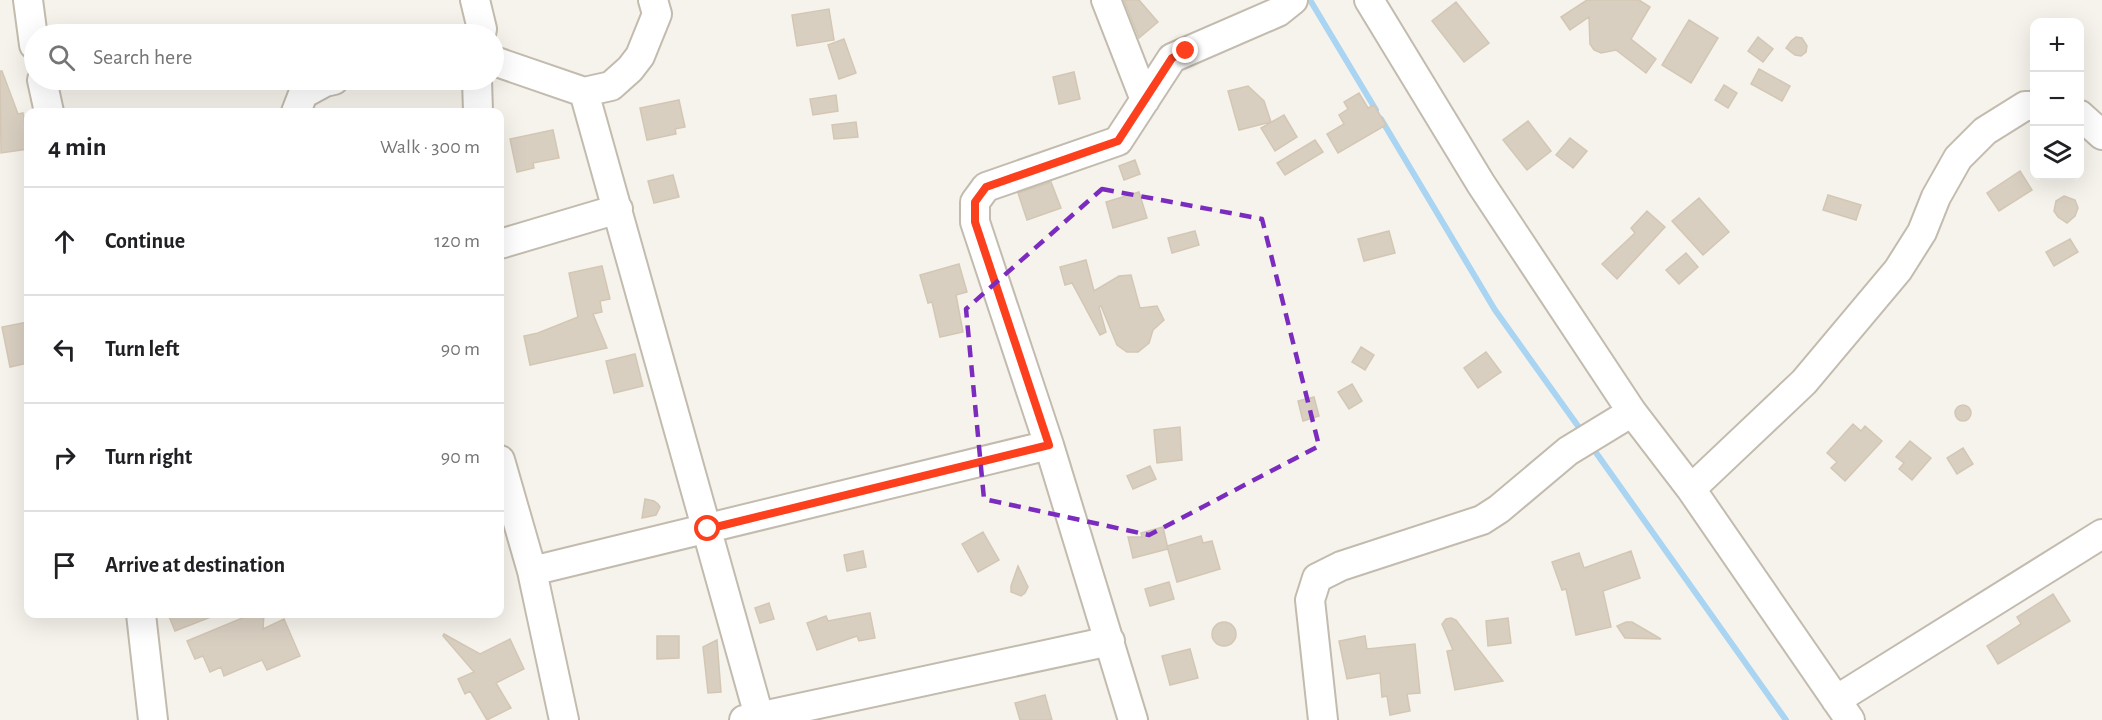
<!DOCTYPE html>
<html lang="en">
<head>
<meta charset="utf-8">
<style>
  :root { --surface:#fff; --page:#f2f2f2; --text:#202124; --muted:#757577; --line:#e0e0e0 }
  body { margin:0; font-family:"Alegreya Sans",sans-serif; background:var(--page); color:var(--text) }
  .controls { position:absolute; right:18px; top:18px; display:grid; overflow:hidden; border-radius:12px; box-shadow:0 6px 24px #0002 }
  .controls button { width:54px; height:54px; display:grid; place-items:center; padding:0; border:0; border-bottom:2px solid var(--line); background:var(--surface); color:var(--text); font:30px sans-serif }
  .stop { position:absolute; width:18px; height:18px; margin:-14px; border:4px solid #fc3f1d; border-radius:50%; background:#fff }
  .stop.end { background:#fc3f1d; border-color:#fff; box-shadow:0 2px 6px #0008 }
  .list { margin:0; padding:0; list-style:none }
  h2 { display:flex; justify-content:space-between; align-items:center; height:78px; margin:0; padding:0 24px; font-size:26px }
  h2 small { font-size:20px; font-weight:400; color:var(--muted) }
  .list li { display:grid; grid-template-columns:39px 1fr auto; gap:18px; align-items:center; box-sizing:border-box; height:108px; padding:0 24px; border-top:2px solid var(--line) }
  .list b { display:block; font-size:22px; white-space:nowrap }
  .list em { font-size:20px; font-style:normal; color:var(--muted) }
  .icon { flex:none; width:33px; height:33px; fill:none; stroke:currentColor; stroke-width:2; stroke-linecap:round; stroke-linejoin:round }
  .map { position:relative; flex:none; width:2102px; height:720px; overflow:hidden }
  .search { position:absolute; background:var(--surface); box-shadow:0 6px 24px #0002; left:24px; top:24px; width:480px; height:66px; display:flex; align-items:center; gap:15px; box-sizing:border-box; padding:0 21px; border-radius:33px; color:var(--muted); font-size:22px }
  .panel { position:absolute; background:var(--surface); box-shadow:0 6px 24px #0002; left:24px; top:108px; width:480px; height:510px; border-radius:12px }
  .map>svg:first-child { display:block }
</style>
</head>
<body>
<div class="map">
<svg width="2102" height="720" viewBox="0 0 2102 720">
  <rect width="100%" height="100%" fill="#f6f3ec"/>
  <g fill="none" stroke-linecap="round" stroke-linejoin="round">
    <path stroke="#a9d4f2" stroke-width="6" d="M 1310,0 L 1376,110
      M 1381,119 L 1495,310 L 1583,433
      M 1592,447 L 1786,720"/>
  </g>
  <path fill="#d8cfc1" stroke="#d3c7b4" stroke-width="1.5" d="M 1124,0 L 1139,0 L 1158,22 L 1139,38 Z
    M 1587,0 L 1639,0 L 1650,7 L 1631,39 L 1656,59 L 1646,73 L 1616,50 L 1601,53 L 1594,50 L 1590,44 L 1589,17 L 1570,30 L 1561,17 Z
    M 1456,2 L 1489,43 L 1464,62 L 1432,21 Z
    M 829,9 L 834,40 L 797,46 L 792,15 Z
    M 1689,20 L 1718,38 L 1691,83 L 1662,65 Z
    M 1758,37 L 1773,49 L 1763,62 L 1748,51 Z
    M 1796,37 L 1802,38 L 1807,46 L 1806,52 L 1801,56 L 1795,55 L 1786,48 L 1791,41 Z
    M 844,39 L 856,73 L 839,79 L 828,45 Z
    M 1759,69 L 1790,86 L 1782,101 L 1751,84 Z
    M 0,71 L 2,71 L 18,114 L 23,113 L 28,149 L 1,153 Z
    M 1074,72 L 1080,99 L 1059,104 L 1053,77 Z
    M 1724,85 L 1737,93 L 1728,108 L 1715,100 Z
    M 1248,86 L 1264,101 L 1271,122 L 1239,130 L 1228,91 Z
    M 1359,93 L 1368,108 L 1374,105 L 1386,125 L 1338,153 L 1327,134 L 1344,124 L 1339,115 L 1348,109 L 1344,102 Z
    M 836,95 L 838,111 L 813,115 L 810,99 Z
    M 679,100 L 685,127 L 675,129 L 676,134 L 647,140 L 640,108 Z
    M 1284,115 L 1297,137 L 1275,151 L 1261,128 Z
    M 1528,121 L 1551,151 L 1527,170 L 1503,140 Z
    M 856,122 L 858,137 L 834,139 L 832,125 Z
    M 553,130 L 559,158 L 533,163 L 534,168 L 517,172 L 510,139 Z
    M 1570,138 L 1587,151 L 1573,168 L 1556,155 Z
    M 1315,140 L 1323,152 L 1285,175 L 1277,163 Z
    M 1135,160 L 1140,174 L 1124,180 L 1119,166 Z
    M 2020,171 L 2032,190 L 1999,211 L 1987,193 Z
    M 673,175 L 679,197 L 654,203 L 648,181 Z
    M 1051,182 L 1061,208 L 1027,220 L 1018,193 Z
    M 1139,192 L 1147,218 L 1113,228 L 1106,202 Z
    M 1828,195 L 1861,205 L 1856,220 L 1823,210 Z
    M 2064,196 L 2075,200 L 2078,208 L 2075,216 L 2067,223 L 2058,217 L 2054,211 L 2056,201 Z
    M 1699,198 L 1729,232 L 1703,255 L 1672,221 Z
    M 1647,211 L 1665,227 L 1617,279 L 1602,264 L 1635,233 L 1631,228 Z
    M 1195,231 L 1199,245 L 1172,253 L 1168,238 Z
    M 1389,231 L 1395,253 L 1364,261 L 1358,239 Z
    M 2070,239 L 2078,252 L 2054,266 L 2046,252 Z
    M 1686,253 L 1698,267 L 1679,284 L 1666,270 Z
    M 1086,260 L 1094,291 L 1119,276 L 1131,275 L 1140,308 L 1157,306 L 1164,320 L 1153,330 L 1149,343 L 1138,352 L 1127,352 L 1117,345 L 1101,306 L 1099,307 L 1106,332 L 1100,335 L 1072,283 L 1065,285 L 1060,267 Z
    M 959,264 L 967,292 L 956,295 L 963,332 L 940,337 L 932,302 L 928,303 L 920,275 Z
    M 602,266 L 610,299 L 600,301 L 602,312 L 593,314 L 607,348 L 530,365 L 524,336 L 538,333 L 578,317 L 569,273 Z
    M 28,322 L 28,363 L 10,367 L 2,327 Z
    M 1361,347 L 1374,355 L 1365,370 L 1352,362 Z
    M 1486,352 L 1501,372 L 1478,388 L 1464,368 Z
    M 635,354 L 643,386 L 614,393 L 606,361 Z
    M 1352,384 L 1362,401 L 1349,409 L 1338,392 Z
    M 1314,397 L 1319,416 L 1303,421 L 1298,401 Z
    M1955 413a8 8 0 1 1 16 0a8 8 0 1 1-16 0Z
    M 1853,424 L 1861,431 L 1865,426 L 1882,441 L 1845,481 L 1831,468 L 1837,462 L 1827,453 Z
    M 1180,427 L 1182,460 L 1157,463 L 1154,430 Z
    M 1910,441 L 1931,458 L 1912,480 L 1899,469 L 1904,463 L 1896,457 Z
    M 1963,448 L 1973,464 L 1957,474 L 1947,458 Z
    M 1150,466 L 1156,479 L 1133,489 L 1127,476 Z
    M 645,499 L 654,501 L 658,504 L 660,507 L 656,515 L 642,518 Z
    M 1163,527 L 1168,549 L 1133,558 L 1128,537 L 1142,537 L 1141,533 Z
    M 983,532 L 999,560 L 978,572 L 962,544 Z
    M 1201,536 L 1203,543 L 1212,541 L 1220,569 L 1177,582 L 1167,546 Z
    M 863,551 L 866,567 L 847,571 L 844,555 Z
    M 1631,551 L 1640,578 L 1603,591 L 1611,627 L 1576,635 L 1566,589 L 1562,590 L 1552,562 L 1579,553 L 1584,568 Z
    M 1018,566 L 1028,587 L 1025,593 L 1021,596 L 1011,592 L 1011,586 Z
    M 1169,582 L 1174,599 L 1150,606 L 1145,589 Z
    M 2053,594 L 2070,621 L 1998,664 L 1987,646 L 2021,624 L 2017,617 Z
    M 769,603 L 774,619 L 760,623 L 755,608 Z
    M 870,613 L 875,638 L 859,641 L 857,636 L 817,650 L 807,623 L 826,616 L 828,621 Z
    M 168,614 L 216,614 L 216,615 L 175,631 Z
    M 252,614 L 264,614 L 263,629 L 284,619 L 300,656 L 267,670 L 262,660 L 224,676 L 221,667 L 210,672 L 203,656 L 195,659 L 187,641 Z
    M 1451,618 L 1456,620 L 1503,681 L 1455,690 L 1447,651 L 1453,650 L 1442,624 L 1446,619 Z
    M 1508,618 L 1511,643 L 1488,646 L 1486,621 Z
    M1212 634a12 12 0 1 1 24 0a12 12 0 1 1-24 0Z
    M 1626,622 L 1632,622 L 1661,639 L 1625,638 L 1617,626 Z
    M 444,634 L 480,654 L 510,639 L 524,669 L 496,683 L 511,708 L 487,720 L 470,691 L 465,694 L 458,679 L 474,672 L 443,636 Z
    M 657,636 L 679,636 L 679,658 L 657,659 Z
    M 1365,636 L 1367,649 L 1415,644 L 1420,693 L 1407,694 L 1410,711 L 1390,715 L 1387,696 L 1382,697 L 1380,673 L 1347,679 L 1339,641 Z
    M 717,640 L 721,692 L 708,693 L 703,647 Z
    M 1190,649 L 1198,678 L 1170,685 L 1162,656 Z
    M 1045,695 L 1052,720 L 1020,720 L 1015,703 Z"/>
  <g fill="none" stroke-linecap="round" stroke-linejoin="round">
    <g stroke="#c2bbae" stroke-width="32">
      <path id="minor" d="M 28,0 L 34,45
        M 475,0 L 482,29 L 481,34
        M 1106,0 L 1145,100
        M 1369,0 L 1481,184 L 1632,412 L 1691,489 L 1850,720
        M 494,61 L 584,92 L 611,86 L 630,69 L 640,56 L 657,14 L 653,0
        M 42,80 L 49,112
        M 477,80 L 478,112
        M 584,92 L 759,716
        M 296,112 L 303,94 L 325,82 L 334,80
        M 2080,115 L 2102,135
        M 500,244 L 618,209
        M 500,460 L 532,571 L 564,720
        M 1691,489 L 1804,382 L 1898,270 L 1922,232 L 1936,197 L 1958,158 L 1985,131 L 2025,106 L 2034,106
        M 532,571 L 1049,445
        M 141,614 L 153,720
        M 1836,700 L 2102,534
        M 744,720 L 1110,641
        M 1133,720 L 1049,445 L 975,222 L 975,202 L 986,187 L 1118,141 L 1172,58 L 1278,12 L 1293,0
        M 1323,720 L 1310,600 L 1317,578 L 1341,566 L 1482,520 L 1499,509 L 1568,451 L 1632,412"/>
    </g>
    <use href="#minor" stroke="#fff" stroke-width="28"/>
  </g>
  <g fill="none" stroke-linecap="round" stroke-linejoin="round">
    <path stroke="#fc3f1d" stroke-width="8" d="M 708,529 L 1049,445 L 975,222 L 975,202 L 986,187 L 1118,141 L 1172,58 L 1186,51"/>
  </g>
  <path fill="none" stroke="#7b2cbf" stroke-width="4.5" stroke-dasharray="12 8" stroke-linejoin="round" d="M 1102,189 L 1262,219 L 1319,446 L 1149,535 L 984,499 L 966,309 Z"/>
</svg>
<div class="controls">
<button>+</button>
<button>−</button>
<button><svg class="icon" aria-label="layers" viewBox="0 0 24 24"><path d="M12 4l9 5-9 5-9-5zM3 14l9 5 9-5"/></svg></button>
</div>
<div class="stop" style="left:708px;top:529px"></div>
<div class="stop end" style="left:1186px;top:51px"></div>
<div class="search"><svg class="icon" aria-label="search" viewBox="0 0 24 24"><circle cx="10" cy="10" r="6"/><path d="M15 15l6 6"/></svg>Search here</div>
<section class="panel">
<h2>4 min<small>Walk · 300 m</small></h2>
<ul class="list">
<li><svg class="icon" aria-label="ahead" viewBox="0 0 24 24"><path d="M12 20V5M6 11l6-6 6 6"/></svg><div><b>Continue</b></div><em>120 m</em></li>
<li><svg class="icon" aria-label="left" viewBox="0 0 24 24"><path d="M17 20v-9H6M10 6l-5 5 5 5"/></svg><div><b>Turn left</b></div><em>90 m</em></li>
<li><svg class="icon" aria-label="right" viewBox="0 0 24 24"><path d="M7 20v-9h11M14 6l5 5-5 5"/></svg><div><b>Turn right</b></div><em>90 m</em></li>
<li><svg class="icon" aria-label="arrive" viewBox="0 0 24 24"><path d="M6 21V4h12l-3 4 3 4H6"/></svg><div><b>Arrive at destination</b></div></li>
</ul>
</section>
</div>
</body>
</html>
